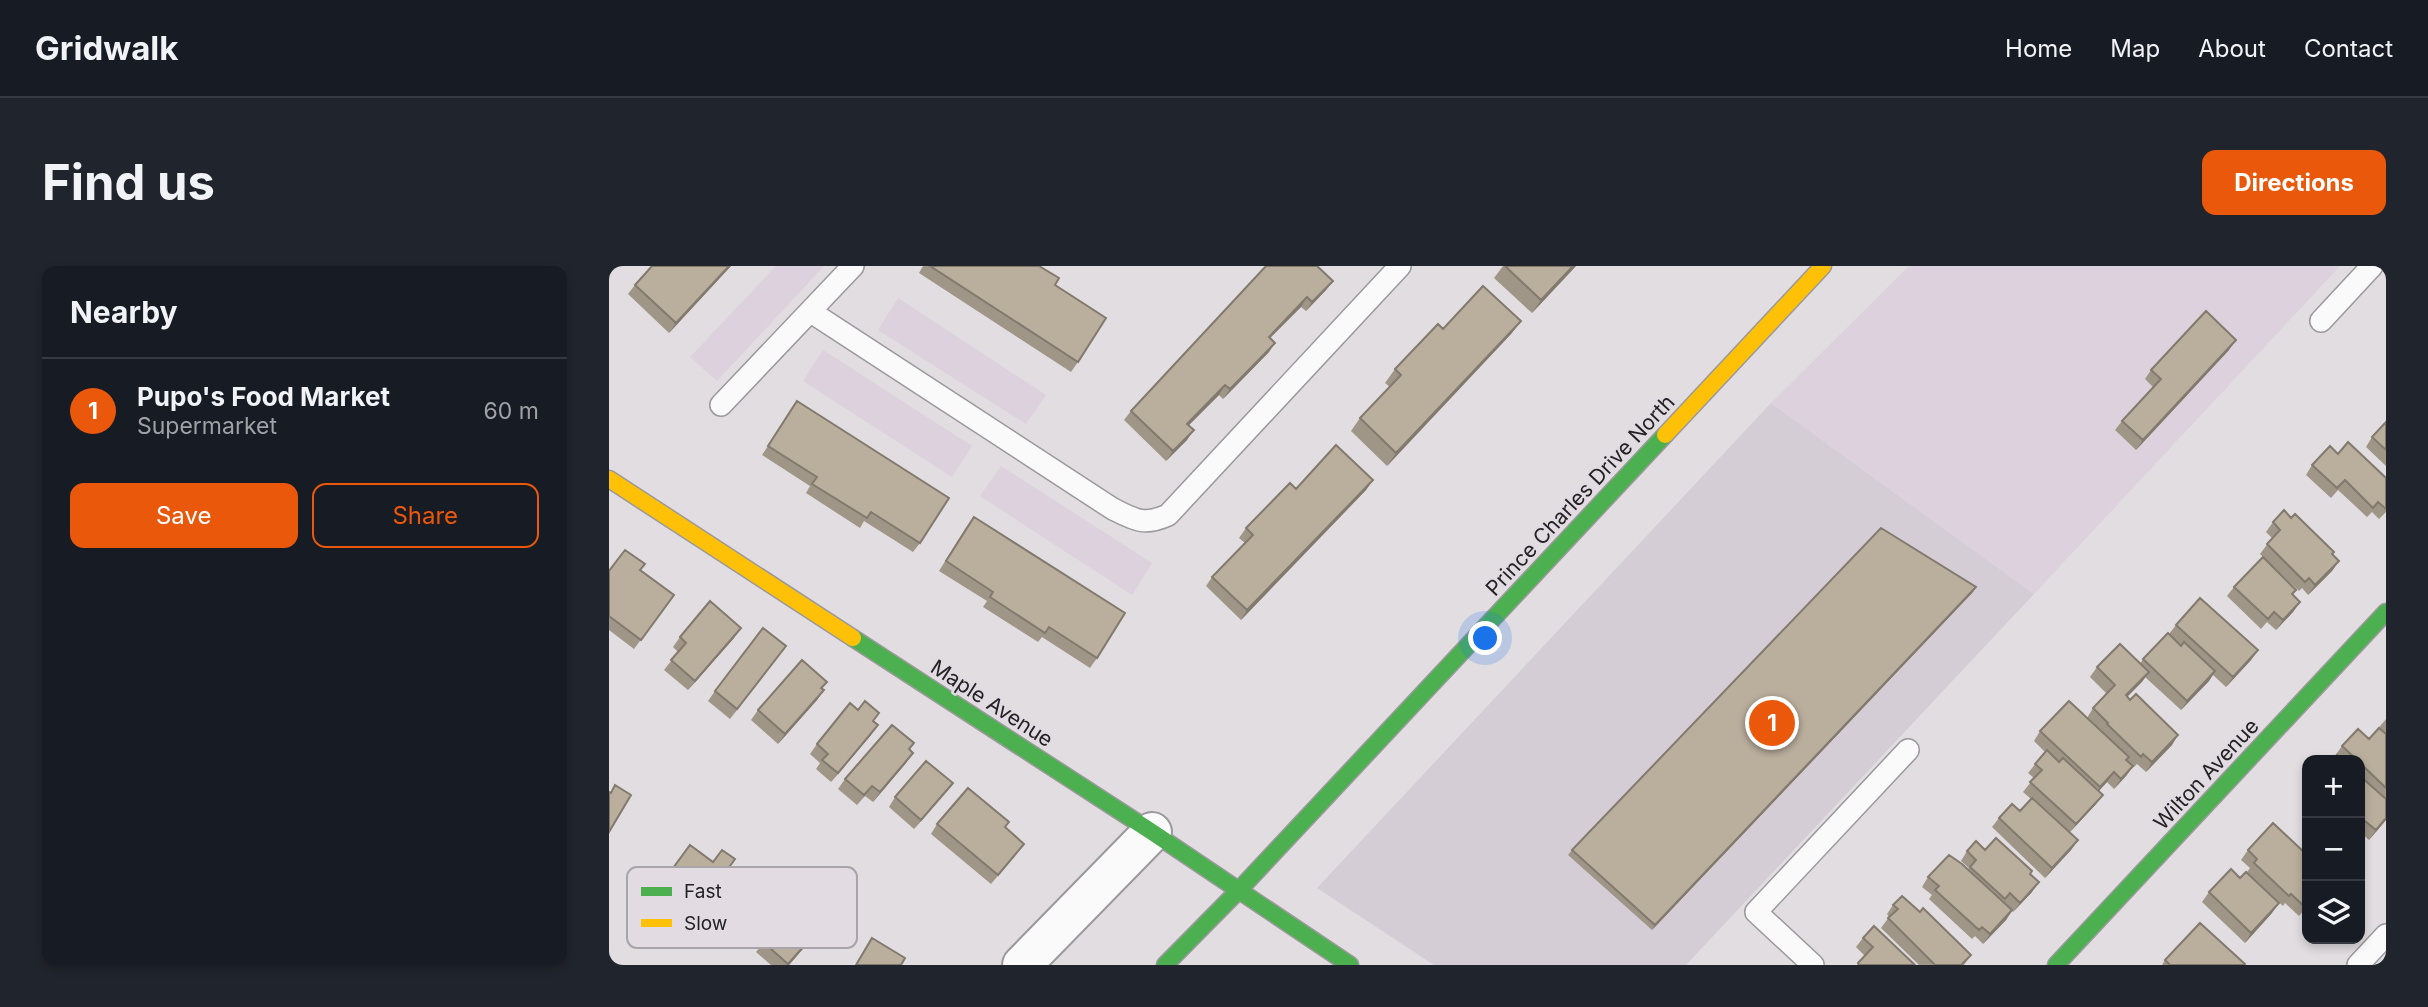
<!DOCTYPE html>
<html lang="en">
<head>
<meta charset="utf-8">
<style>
  :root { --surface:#171b24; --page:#20242c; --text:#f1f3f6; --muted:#9ea1a6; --line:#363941; --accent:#ea580c }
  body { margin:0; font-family:Inter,sans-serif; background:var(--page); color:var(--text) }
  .controls { position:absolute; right:21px; bottom:21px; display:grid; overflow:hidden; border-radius:14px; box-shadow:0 4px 10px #0003 }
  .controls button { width:63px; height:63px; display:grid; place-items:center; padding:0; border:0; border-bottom:2px solid var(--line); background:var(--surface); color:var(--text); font:35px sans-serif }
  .you { position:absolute; left:877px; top:373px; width:24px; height:24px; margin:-18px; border:5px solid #fff; border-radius:50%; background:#1a73e8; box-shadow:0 0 0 10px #1a73e833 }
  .badge { display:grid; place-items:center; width:46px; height:46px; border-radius:50%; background:var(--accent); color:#fff; font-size:23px; font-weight:700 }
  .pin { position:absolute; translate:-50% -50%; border:4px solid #fff; box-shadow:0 2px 7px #0006 }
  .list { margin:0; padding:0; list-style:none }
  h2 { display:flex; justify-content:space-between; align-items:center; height:91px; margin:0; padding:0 28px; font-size:30px }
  h2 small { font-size:23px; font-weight:400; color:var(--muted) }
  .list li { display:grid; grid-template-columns:46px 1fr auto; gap:21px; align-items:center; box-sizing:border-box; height:105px; padding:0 28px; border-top:2px solid var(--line) }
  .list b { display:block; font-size:26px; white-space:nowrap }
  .list p { margin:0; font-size:23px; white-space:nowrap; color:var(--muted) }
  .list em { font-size:23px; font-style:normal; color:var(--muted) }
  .actions { display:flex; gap:14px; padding:21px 28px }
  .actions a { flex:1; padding:16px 0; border:2px solid var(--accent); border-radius:14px; text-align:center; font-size:24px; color:var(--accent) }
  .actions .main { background:var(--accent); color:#fff }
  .icon { flex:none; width:38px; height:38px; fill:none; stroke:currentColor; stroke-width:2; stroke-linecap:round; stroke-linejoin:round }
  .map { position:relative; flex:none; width:1777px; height:699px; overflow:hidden; border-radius:14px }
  header { display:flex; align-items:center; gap:42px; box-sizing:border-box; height:98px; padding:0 35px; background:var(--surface); border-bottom:2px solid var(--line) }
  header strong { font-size:33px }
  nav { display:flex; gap:38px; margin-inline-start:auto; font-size:24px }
  .intro { display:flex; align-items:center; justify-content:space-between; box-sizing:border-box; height:168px; padding:0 42px }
  h1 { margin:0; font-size:49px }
  .button { padding:18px 32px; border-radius:14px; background:var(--accent); color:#fff; font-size:24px; font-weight:700 }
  main { display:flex; gap:42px; padding:0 42px }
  aside { flex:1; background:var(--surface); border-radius:14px; box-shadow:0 4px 10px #0003 }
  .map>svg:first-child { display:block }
</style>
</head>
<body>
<header>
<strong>Gridwalk</strong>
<nav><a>Home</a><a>Map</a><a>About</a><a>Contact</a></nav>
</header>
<div class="intro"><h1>Find us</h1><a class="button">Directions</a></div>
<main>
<aside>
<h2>Nearby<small></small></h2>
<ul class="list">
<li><span class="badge">1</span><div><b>Pupo's Food Market</b><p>Supermarket</p></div><em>60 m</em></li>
</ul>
<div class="actions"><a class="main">Save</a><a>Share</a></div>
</aside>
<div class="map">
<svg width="1777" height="699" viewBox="0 0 1777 699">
  <rect width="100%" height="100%" fill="#e1dde1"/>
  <path fill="#d5cdd5" d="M 1162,137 L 1425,328 L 1077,699 L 825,699 L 708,622 Z"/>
  <path fill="#dcd1dc" d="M 167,0 L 215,0 L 108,115 L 81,91 Z
    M 1300,0 L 1731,0 L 1425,328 L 1162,137 Z
    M 289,32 L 437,129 L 417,158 L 269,64 Z
    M 214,84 L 363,180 L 343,211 L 194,115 Z
    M 392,200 L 543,297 L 523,329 L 371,230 Z"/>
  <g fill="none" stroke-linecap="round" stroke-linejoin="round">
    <g stroke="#9b999b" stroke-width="24">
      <path id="lane" d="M 202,46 L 504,243 C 526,254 535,260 559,249 L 791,0
        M 1712,55 L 1763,0
        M 112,139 L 244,0
        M 1204,699 L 1147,646 L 1299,484
        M 1749,699 L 1777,669"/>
    </g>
    <g stroke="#9b999b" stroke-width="42">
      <path id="street" d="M 413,699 L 543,566"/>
    </g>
    <g stroke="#9b999b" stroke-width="19">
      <path id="fast" d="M 244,372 L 543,566 L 741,699
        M 556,699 L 630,624 L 1056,169
        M 1447,699 L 1777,346"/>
    </g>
    <g stroke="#9b999b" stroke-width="19">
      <path id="slow" d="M 1056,169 L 1214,0
        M 0,213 L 244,372"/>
    </g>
    <use href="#lane" stroke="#fafafa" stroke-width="21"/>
    <use href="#street" stroke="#fafafa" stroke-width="38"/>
    <use href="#fast" stroke="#4caf50" stroke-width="16"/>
    <use href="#slow" stroke="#ffc107" stroke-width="16"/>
  </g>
  <path fill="#a09687" d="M 122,0 L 60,67 L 19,28 L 26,19 Z
    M 314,0 L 430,0 L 446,19 L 469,96 L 462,106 L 310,7 Z
    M 894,0 L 967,0 L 923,47 L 885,12 Z
    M 724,15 L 717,24 L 697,45 L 692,41 L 661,72 L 660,86 L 614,133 L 610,129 L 580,159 L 578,174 L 557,195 L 515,154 L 522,145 Z
    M 912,55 L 902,68 L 778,200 L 742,165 L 751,152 L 781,121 L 776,117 L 786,103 L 834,63 Z
    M 1620,84 L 1527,184 L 1506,164 L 1513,155 L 1544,121 L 1536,113 L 1542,104 Z
    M 182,145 L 311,277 L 304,286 L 255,255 L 251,262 L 197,227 L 201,220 L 153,189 Z
    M 1777,156 L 1777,200 L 1757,181 L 1763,171 Z
    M 1729,188 L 1777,212 L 1777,246 L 1770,253 L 1763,246 L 1758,251 L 1729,224 L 1722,232 L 1697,209 L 1703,199 Z
    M 764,214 L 757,224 L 632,354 L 597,320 L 603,311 L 636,277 L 630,272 L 637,262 L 687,223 Z
    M 1682,252 L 1730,295 L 1723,305 L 1699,329 L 1693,322 L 1690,325 L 1651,288 L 1663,272 L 1657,266 L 1664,256 Z
    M 358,260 L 488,392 L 481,402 L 433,371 L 429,376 L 374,341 L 378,335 L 330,305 Z
    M 32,304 L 65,329 L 25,383 L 0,364 L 0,305 Z
    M 1625,321 L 1687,324 L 1684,328 L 1691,336 L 1684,346 L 1667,364 L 1658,356 L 1652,363 L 1618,330 Z
    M 1364,326 L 1043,664 L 959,589 L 963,584 Z
    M 1567,359 L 1649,384 L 1642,394 L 1617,421 L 1604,409 L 1600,415 L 1572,444 L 1536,411 L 1518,431 L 1563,479 L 1537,506 L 1528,498 L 1525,501 L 1518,494 L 1524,500 L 1517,510 L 1505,523 L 1498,516 L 1490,525 L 1487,538 L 1460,567 L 1469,574 L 1462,584 L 1436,612 L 1383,561 L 1390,552 L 1411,545 L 1422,533 L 1414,526 L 1425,512 L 1419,507 L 1436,486 L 1425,475 L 1431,465 L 1478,452 L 1484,442 L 1498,428 L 1481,411 L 1488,401 L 1531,398 L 1534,393 L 1572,380 L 1560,368 Z
    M 71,371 L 125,372 L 79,424 L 55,404 L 69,386 L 64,381 Z
    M 170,390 L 121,453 L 99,435 L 106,425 Z
    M 218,416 L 213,423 L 215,424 L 208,434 L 169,478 L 142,454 L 149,444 Z
    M 1777,453 L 1777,554 L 1760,574 L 1751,566 L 1751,494 L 1723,494 L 1733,480 L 1760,473 Z
    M 264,455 L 262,469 L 222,516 L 207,503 L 211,497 L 201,488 L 208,478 Z
    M 305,477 L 300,484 L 297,497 L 264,536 L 256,530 L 248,539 L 229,523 L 236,513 Z
    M 337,526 L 305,563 L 280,541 L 286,531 Z
    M 328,558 L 396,562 L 408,587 L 382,618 L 322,568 Z
    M 81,579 L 120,610 L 80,667 L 57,650 L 67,635 L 50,623 Z
    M 1376,584 L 1421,608 L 1423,626 L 1404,646 L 1403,645 L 1397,654 L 1374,678 L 1366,670 L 1363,673 L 1320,633 L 1323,629 L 1313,621 L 1319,611 L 1359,603 L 1360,602 L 1352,595 L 1358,585 Z
    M 1639,584 L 1698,589 L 1698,641 L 1690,650 L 1676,637 L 1674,640 L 1638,606 L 1641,602 L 1632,594 Z
    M 186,625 L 211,663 L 180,699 L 162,699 L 147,686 L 166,662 L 139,639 L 146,629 Z
    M 1600,626 L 1663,647 L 1636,677 L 1593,636 Z
    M 1284,639 L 1362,689 L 1355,699 L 1310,699 L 1272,662 L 1280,651 L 1278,648 Z
    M 1254,672 L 1306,699 L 1248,699 L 1256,690 L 1247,681 Z
    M 1556,694 L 1635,699 L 1553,699 Z"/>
  <path fill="#827a6e" d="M 120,0 L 122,0 L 60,67 L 67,57 Z
    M 964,0 L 967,0 L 923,47 L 932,34 Z
    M 724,15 L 717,24 L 697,45 L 703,36 Z
    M 698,31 L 692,41 L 653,80 L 660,71 Z
    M 912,55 L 902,68 L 778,200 L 787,187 Z
    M 1627,74 L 1620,84 L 1527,184 L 1534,174 Z
    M 666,77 L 660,86 L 614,133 L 621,123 Z
    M 616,119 L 610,129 L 572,167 L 578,158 Z
    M 585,164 L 578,174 L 557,195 L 564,185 Z
    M 764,214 L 757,224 L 632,354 L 638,344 Z
    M 1730,295 L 1723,305 L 1699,329 L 1706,319 Z
    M 1367,321 L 1364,326 L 1043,664 L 1046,659 Z
    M 1691,336 L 1684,346 L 1667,364 L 1674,354 Z
    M 132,362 L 125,372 L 79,424 L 86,415 Z
    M 1649,384 L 1642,394 L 1617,421 L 1624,411 Z
    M 1606,405 L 1600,415 L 1572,444 L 1578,435 Z
    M 1540,406 L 1533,416 L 1510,439 L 1517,429 Z
    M 215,424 L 208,434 L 169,478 L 176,468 Z
    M 269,459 L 262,469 L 222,516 L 229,507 Z
    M 1569,469 L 1563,479 L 1537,506 L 1543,496 Z
    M 304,487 L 297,497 L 264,536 L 271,526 Z
    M 1524,500 L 1517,510 L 1505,523 L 1512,513 Z
    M 1505,506 L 1498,516 L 1484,531 L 1491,521 Z
    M 344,517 L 337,526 L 305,563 L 312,554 Z
    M 1494,529 L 1487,538 L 1460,567 L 1467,558 Z
    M 1777,552 L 1777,554 L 1760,574 L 1767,564 Z
    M 1469,574 L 1462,584 L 1436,612 L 1443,602 Z
    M 1430,616 L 1423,626 L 1404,646 L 1411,637 Z
    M 1670,637 L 1663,647 L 1636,677 L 1642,667 Z
    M 1403,644 L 1397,654 L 1374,678 L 1381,668 Z
    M 218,654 L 211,663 L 180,699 L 178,699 Z"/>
  <path fill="#baae9d" stroke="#827a6e" stroke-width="2" d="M 43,0 L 120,0 L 67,57 L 26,19 Z
    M 321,0 L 430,0 L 450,12 L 446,19 L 497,52 L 469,96 Z
    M 657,0 L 708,0 L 724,15 L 703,36 L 698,31 L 660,71 L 666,77 L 621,123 L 616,119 L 578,158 L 585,164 L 564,185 L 522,145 Z
    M 896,0 L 964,0 L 932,34 Z
    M 874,20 L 912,55 L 787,187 L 751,152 L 792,109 L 786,103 L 829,58 L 834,63 Z
    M 1597,45 L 1627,74 L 1534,174 L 1513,155 L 1552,113 L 1542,104 Z
    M 188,135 L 340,232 L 311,277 L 262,246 L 258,252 L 203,218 L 208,211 L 159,180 Z
    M 1777,156 L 1777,184 L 1763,171 Z
    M 1739,176 L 1777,212 L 1777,243 L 1769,236 L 1764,242 L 1736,214 L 1728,222 L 1703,199 L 1721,180 L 1729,188 Z
    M 727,179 L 764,214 L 638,344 L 603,311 L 644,269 L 637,262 L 681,217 L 687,223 Z
    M 1675,244 L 1682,252 L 1686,248 L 1725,286 L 1723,288 L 1730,295 L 1706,319 L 1700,312 L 1696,316 L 1658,278 L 1671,264 L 1664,256 Z
    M 365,251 L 516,347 L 488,392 L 440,361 L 436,367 L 381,331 L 384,326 L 337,295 Z
    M 1272,262 L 1367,321 L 1046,659 L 963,584 Z
    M 16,284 L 36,298 L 31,304 L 65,329 L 32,374 L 0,350 L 0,305 Z
    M 1654,291 L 1687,324 L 1683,328 L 1691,336 L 1674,354 L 1665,346 L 1659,353 L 1625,321 Z
    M 1591,332 L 1649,384 L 1624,411 L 1567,359 Z
    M 101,335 L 132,362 L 86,415 L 62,394 L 77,377 L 71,371 Z
    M 154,362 L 177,380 L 128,443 L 106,425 Z
    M 1559,367 L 1572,380 L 1575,376 L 1606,405 L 1578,435 L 1534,393 Z
    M 1511,378 L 1540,406 L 1517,429 L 1521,434 L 1527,428 L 1569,469 L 1543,496 L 1534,488 L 1532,491 L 1498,458 L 1499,457 L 1484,442 L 1506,419 L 1488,401 Z
    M 193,394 L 218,416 L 212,422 L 215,424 L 176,468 L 149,444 Z
    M 256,435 L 270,447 L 264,455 L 269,459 L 229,507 L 213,494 L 219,488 L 208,478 L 241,437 L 249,444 Z
    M 1460,435 L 1520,491 L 1517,494 L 1524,500 L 1512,513 L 1505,506 L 1491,521 L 1431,465 Z
    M 283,459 L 305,477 L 300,483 L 304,487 L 271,526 L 263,520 L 255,529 L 236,513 Z
    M 1770,462 L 1777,468 L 1777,522 L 1751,497 L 1751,494 L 1748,494 L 1733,480 L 1749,463 L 1760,473 Z
    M 1438,484 L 1450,496 L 1454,492 L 1494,529 L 1467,558 L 1421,516 L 1433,504 L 1426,498 Z
    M 1728,489 L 1733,494 L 1723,494 Z
    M 317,495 L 344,517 L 312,554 L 286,531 Z
    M 1751,510 L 1777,533 L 1777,552 L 1767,564 L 1751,551 Z
    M 6,519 L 22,529 L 0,566 L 0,526 L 2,527 Z
    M 359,522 L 400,556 L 396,561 L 415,578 L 389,609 L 328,558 Z
    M 1423,532 L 1469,574 L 1443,602 L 1390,552 L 1403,538 L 1411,545 Z
    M 1664,557 L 1698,589 L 1698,639 L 1696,641 L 1682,628 L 1680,630 L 1645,597 L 1648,593 L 1639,584 Z
    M 1387,572 L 1423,605 L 1421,608 L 1430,616 L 1411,637 L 1401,627 L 1396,633 L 1361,601 L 1367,594 L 1358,585 L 1367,575 L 1376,584 Z
    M 81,579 L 104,596 L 113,584 L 126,593 L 116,607 L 120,610 L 87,657 L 63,640 L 74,626 L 56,613 Z
    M 1340,589 L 1353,598 L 1403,644 L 1381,668 L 1373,661 L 1370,664 L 1326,624 L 1330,620 L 1319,611 Z
    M 1622,603 L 1631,612 L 1637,606 L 1670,637 L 1642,667 L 1600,626 Z
    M 168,605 L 188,622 L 186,625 L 218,654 L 179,698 L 154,676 L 174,653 L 146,629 Z
    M 1293,630 L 1311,646 L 1314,642 L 1362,689 L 1352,699 L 1326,699 L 1279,652 L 1289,643 L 1284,639 Z
    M 1591,657 L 1636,698 L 1635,699 L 1561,699 L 1556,694 Z
    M 1265,660 L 1306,699 L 1250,699 L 1249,697 L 1264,681 L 1254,672 Z
    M 263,672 L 296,692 L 292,699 L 247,699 Z"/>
  <g text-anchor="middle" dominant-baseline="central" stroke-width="5" stroke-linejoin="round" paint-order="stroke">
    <g font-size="21" fill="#232123" stroke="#e2dce2">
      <text transform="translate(971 229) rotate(-47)">Prince Charles Drive North</text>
      <text transform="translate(383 437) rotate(33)">Maple Avenue</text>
      <text transform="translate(1597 508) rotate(-47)">Wilton Avenue</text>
    </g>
  </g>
  <rect x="18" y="601" width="230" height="81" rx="10" fill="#e2dce2" stroke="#a9a4a9" stroke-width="2"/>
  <rect x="32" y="621" width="31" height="9" fill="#4caf50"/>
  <rect x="32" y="653" width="31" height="8" fill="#ffc107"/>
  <g font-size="19" fill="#232123">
    <text x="75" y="632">Fast</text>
    <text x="75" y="664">Slow</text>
  </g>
</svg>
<div class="controls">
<button>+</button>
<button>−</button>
<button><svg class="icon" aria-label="layers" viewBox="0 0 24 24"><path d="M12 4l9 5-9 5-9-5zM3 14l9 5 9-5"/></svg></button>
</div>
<div class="you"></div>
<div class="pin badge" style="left:1163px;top:457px">1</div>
</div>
</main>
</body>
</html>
